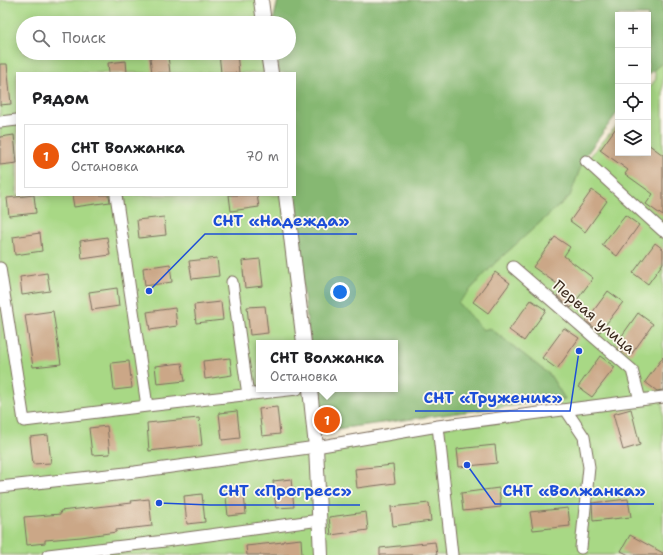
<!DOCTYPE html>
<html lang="ru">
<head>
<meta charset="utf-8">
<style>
  :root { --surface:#fff; --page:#f6f6f6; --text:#202124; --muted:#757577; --line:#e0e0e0; --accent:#ea580c }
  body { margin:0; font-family:"Shantell Sans",sans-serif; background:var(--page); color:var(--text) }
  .controls { position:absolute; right:12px; top:12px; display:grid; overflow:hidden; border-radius:0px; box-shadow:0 2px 10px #0003 }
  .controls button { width:36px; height:36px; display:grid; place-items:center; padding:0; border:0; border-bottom:1px solid var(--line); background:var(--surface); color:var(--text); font:20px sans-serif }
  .you { position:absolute; left:340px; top:292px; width:14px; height:14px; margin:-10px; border:3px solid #fff; border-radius:50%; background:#1a73e8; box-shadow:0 0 0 6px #1a73e833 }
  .badge { display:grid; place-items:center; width:26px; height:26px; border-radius:50%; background:var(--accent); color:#fff; font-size:13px; font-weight:700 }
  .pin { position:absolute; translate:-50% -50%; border:2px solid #fff; box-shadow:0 1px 4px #0006 }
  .popup { position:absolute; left:256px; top:340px; width:142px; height:52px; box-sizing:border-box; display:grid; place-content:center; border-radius:0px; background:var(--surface); filter:drop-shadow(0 1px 3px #0005); font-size:13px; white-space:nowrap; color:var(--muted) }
  .popup b { font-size:15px; color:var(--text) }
  .popup::after { content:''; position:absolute; left:50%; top:100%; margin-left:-8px; border:8px solid transparent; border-top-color:var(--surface) }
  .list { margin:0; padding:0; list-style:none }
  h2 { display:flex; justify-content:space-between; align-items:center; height:52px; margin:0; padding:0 16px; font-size:17px }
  h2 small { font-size:13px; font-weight:400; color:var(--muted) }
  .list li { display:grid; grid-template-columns:26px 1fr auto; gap:12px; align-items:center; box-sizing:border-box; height:64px; margin:0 8px 8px; padding:0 8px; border:1px solid var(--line); border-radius:0px }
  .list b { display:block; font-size:15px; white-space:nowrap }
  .list p { margin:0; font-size:13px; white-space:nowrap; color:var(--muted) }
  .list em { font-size:13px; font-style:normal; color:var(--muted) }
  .icon { flex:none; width:22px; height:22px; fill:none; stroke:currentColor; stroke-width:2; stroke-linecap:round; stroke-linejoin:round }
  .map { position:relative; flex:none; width:663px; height:555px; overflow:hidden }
  .search { position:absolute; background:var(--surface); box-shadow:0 2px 10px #0003; left:16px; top:16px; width:280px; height:44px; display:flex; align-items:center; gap:10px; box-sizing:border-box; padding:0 14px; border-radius:22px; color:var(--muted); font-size:15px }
  .panel { position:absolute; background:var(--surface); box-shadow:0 2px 10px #0003; left:16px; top:72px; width:280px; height:124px; border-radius:0px }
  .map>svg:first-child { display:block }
</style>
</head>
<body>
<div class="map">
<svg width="663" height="555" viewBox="0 0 663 555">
  <rect width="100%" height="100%" fill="#fbf7ec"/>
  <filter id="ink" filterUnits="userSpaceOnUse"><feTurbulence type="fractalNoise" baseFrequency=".025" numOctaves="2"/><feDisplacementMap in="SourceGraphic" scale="8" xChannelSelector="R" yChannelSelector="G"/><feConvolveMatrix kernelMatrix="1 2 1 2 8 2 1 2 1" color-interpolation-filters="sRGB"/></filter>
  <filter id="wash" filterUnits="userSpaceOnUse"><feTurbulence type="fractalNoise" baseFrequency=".012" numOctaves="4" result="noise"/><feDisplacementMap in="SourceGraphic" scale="16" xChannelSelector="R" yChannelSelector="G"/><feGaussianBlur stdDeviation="0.9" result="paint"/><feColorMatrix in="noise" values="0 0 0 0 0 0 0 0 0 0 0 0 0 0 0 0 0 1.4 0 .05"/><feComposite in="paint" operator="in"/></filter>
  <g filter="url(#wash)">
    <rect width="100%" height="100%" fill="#f5ecd6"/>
    <path fill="#a8d885" stroke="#728152" d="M 0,0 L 261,0 L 264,23 L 23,23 L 23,53 L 268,53 L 271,73 L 17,73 L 17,195 L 286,195 L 304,343 L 259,343 L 259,389 L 310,389 L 316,446 L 565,410 L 424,292 L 586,161 L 618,124 L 618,153 L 648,153 L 648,89 L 656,79 L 648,40 L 648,15 L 663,0 L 663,555 L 0,555 Z"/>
    <path fill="#86b872" stroke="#607148" d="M 278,0 L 663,0 L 663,62 L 648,75 L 648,15 L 618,15 L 618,112 L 584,158 L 570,196 L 496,262 L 458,303 L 483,330 L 490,328 L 550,375 L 565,399 L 321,431 L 316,389 L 395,389 L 395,343 L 310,343 L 291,195 L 295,195 L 295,73 L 279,73 L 277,53 L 289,53 L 289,23 L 274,23 L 274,17 Z"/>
    <g id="blocks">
      <path fill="#cba787" d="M 219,53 L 237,53 L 239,73 L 221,73 Z
        M 168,56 L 170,73 L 152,73 L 150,58 Z
        M 126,61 L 127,73 L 109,73 L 108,63 Z
        M 0,64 L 7,64 L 11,104 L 0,105 Z
        M 618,125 L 618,153 L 648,153 L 648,144 L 663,155 L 663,216 L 646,204 L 653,194 L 625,174 L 628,170 L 600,150 Z
        M 14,135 L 17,163 L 0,165 L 0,137 Z
        M 592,190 L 607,201 L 585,232 L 570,221 Z
        M 34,195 L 36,213 L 9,216 L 7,198 Z
        M 72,195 L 109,195 L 110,202 L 74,207 Z
        M 229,195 L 257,195 L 259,207 L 231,211 Z
        M 625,215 L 639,225 L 617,256 L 602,245 Z
        M 164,217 L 166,235 L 139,238 L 137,220 Z
        M 40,233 L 42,251 L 15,255 L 13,237 Z
        M 107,237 L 110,255 L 82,259 L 80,241 Z
        M 555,237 L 570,247 L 564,256 L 593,278 L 571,308 L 557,296 L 563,288 L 533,267 Z
        M 655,243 L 663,249 L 663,263 L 648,284 L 633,273 Z
        M 217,258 L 219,276 L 192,279 L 189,261 Z
        M 260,259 L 263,286 L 245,288 L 242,261 Z
        M 170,264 L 172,282 L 145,286 L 143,268 Z
        M 495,272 L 510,283 L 488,313 L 473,302 Z
        M 47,273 L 50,291 L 22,295 L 20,277 Z
        M 117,288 L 119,306 L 92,310 L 89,292 Z
        M 608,291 L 623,302 L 600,332 L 586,321 Z
        M 531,300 L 546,310 L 524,341 L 509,330 Z
        M 221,302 L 223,320 L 196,323 L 194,305 Z
        M 265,306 L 268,333 L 250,335 L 247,307 Z
        M 175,308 L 177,326 L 150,330 L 147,312 Z
        M 53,311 L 61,364 L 33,367 L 25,315 Z
        M 638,313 L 653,324 L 631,355 L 616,344 Z
        M 564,328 L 579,338 L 557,369 L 542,358 Z
        M 600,356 L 615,367 L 592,397 L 578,387 Z
        M 663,357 L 663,390 L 657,391 L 645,382 Z
        M 230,358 L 232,375 L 205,379 L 203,361 Z
        M 129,361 L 132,388 L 114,390 L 111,363 Z
        M 182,363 L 185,381 L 157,384 L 155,366 Z
        M 277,407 L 280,434 L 262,436 L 259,409 Z
        M 631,409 L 640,445 L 623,450 L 613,414 Z
        M 237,411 L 240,438 L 222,440 L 219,413 Z
        M 199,418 L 202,445 L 149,451 L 147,423 Z
        M 107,426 L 110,454 L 92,455 L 89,428 Z
        M 48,435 L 51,463 L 33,464 L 30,437 Z
        M 495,445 L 497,463 L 459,467 L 457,449 Z
        M 393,465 L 395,483 L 357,488 L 355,469 Z
        M 291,479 L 294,507 L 276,508 L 273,481 Z
        M 243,486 L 246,514 L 228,516 L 225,488 Z
        M 499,488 L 501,507 L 463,511 L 461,493 Z
        M 202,494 L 205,522 L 187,524 L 184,496 Z
        M 149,499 L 152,526 L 116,530 L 116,532 L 81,537 L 45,540 L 45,543 L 27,545 L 24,517 L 61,514 L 60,511 L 132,503 L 131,501 Z
        M 628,499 L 631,517 L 593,521 L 592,503 Z
        M 429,503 L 431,521 L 393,526 L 391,507 Z
        M 568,508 L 570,526 L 533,530 L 530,512 Z
        M 366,512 L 368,530 L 331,535 L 329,517 Z
        M 630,535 L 663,553 L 663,555 L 629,555 L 621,551 Z
        M 301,539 L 302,555 L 247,555 L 246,546 L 283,542 L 283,541 Z
        M 435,542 L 437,555 L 380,555 L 380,548 Z"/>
    </g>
  </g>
  <g filter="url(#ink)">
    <use href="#blocks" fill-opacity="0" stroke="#7c6e5e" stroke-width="1"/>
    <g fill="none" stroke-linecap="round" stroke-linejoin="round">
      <g stroke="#7c6e5e" stroke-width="13">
        <path id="minor" d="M 0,122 L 17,120
          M 586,161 L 663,231
          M 116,195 L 147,406
          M 513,267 L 632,370 L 640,400
          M 0,268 L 24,421 L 147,406 L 297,389
          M 232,282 L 248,395
          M 566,410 L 584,437 L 589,467 L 581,548
          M 438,426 L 452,555
          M 0,487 L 135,472 L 316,447 L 438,426 L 663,397
          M 48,555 L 165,541 L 320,520"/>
      </g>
      <g stroke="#7c6e5e" stroke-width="16">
        <path id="tertiary" d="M 261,0 L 264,23
          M 268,53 L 271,73
          M 286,195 L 304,343
          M 310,389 L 316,447 L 321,555"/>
      </g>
      <use href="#minor" stroke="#fff" stroke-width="11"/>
      <use href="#tertiary" stroke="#fff" stroke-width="14"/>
    </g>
  </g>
  <g text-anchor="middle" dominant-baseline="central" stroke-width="3.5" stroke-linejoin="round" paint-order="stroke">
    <g font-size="15" fill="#3b2a1e" stroke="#fbf7ec">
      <text transform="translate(594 317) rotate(41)">Первая улица</text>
    </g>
  </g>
  <path fill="none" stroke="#1d4ed8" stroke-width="1.5" d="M149 291L205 234H357M579 351L570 411H415M467 465L495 504H654M159 503L210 505H360"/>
  <g fill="#1d4ed8" stroke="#fbf7ec" stroke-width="1.5">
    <circle cx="149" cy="291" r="4"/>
    <circle cx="579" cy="351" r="4"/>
    <circle cx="467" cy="465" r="4"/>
    <circle cx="159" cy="503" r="4"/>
  </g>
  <g font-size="16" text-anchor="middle" font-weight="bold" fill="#1d4ed8" stroke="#fbf7ec" stroke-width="3.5" stroke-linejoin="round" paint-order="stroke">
    <text x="281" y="226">СНТ «Надежда»</text>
    <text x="493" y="403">СНТ «Труженик»</text>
    <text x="574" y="496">СНТ «Волжанка»</text>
    <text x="285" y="496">СНТ «Прогресс»</text>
  </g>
</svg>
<div class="controls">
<button>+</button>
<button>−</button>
<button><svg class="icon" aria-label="locate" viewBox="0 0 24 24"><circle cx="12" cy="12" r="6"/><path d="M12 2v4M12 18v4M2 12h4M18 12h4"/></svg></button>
<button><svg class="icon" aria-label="layers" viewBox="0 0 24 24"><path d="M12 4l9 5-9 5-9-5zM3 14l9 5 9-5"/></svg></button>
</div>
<div class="you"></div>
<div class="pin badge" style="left:327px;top:420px">1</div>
<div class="popup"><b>СНТ Волжанка</b>Остановка</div>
<div class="search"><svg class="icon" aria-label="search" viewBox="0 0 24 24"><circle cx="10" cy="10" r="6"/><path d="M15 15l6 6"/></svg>Поиск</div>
<section class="panel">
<h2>Рядом<small></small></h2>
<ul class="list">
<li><span class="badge">1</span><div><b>СНТ Волжанка</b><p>Остановка</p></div><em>70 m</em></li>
</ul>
</section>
</div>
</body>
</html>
